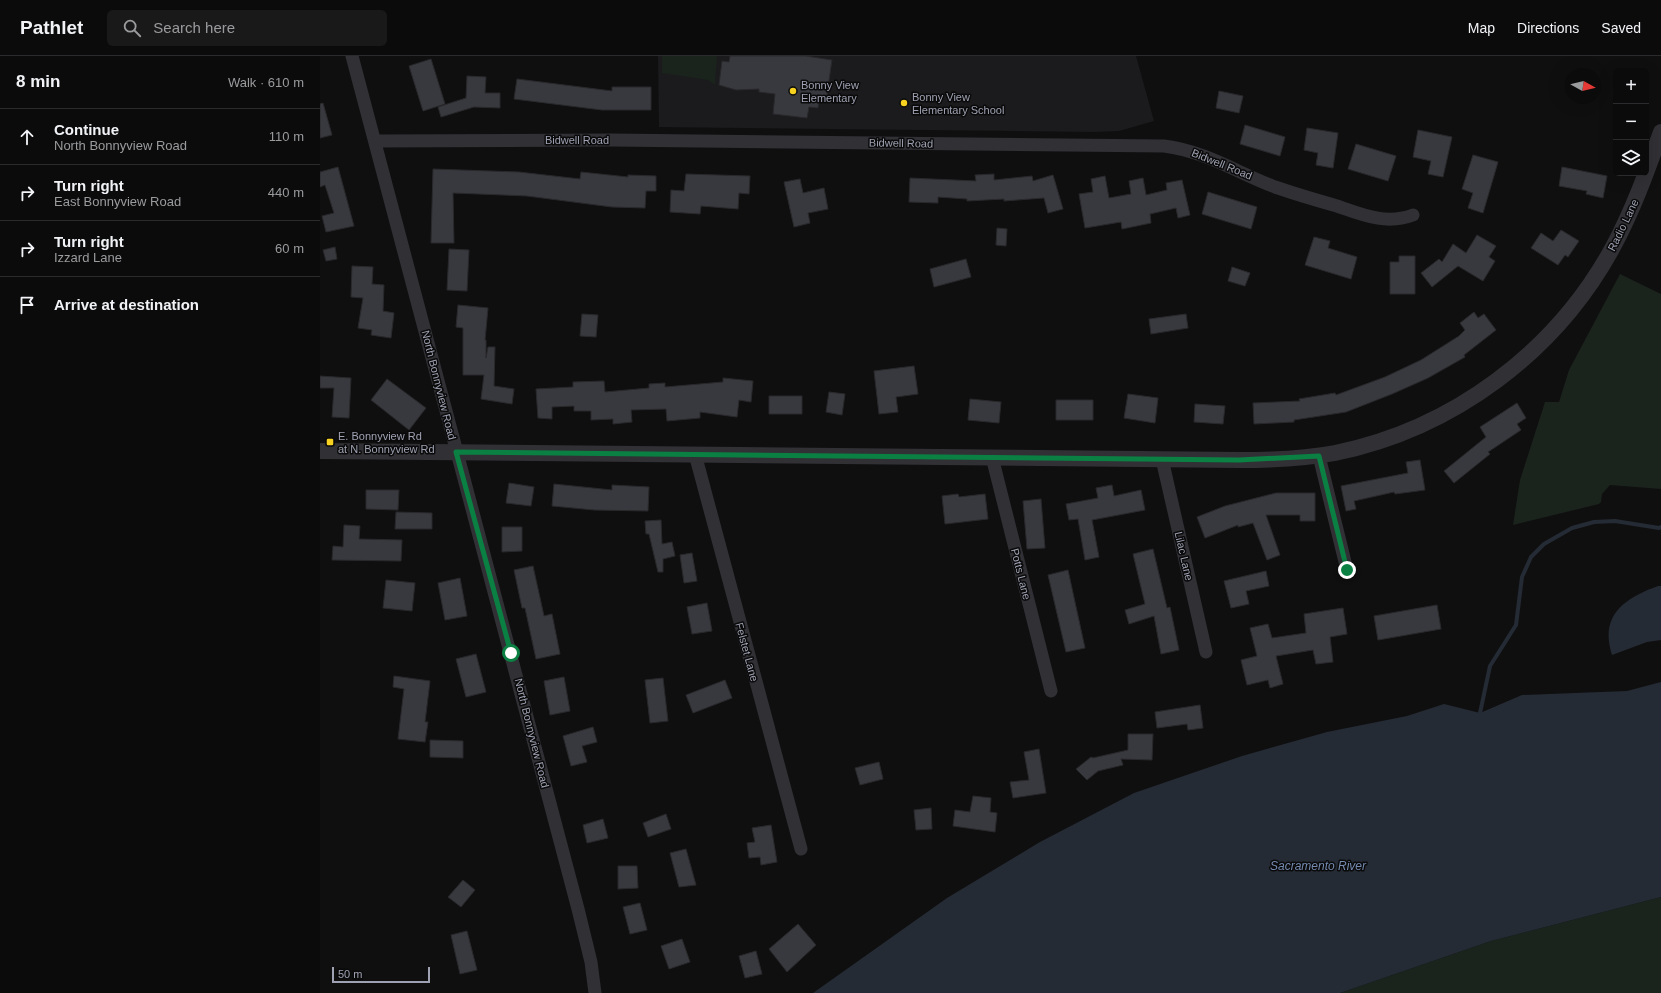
<!DOCTYPE html>
<html lang="en">
<head>
<meta charset="utf-8">
<style>
  :root { --surface:#0b0b0c; --page:#19191a; --text:#f1f3f6; --muted:#9a9b9d; --line:#2b2b2d }
  body { margin:0; font-family:Helvetica,sans-serif; background:var(--page); color:var(--text) }
  .controls { position:absolute; right:12px; top:12px; display:grid; overflow:hidden; border-radius:6px; box-shadow:0 4px 16px #0002 }
  .controls button { width:36px; height:36px; display:grid; place-items:center; padding:0; border:0; border-bottom:1px solid var(--line); background:var(--surface); color:var(--text); font:20px sans-serif }
  .compass { position:absolute; left:1245px; top:12px; width:36px; height:36px; border-radius:50%; background:var(--surface); box-shadow:0 4px 16px #0002; rotate:98deg }
  .scale { position:absolute; left:12px; bottom:10px; width:98px; box-sizing:border-box; padding-left:4px; border:2px solid #9fa2b2; border-top:0; font-size:11px; line-height:14px; white-space:nowrap; color:#9fa2b2; -webkit-text-stroke:3px #0a0a0b; paint-order:stroke }
  .stop { position:absolute; width:12px; height:12px; margin:-9px; border:3px solid #0b8043; border-radius:50%; background:#fff }
  .stop.end { background:#0b8043; border-color:#fff; box-shadow:0 1px 4px #0008 }
  .list { margin:0; padding:0; list-style:none }
  h2 { display:flex; justify-content:space-between; align-items:center; height:52px; margin:0; padding:0 16px; font-size:17px }
  h2 small { font-size:13px; font-weight:400; color:var(--muted) }
  .list li { display:grid; grid-template-columns:26px 1fr auto; gap:12px; align-items:center; box-sizing:border-box; height:56px; padding:0 16px; border-top:1px solid var(--line) }
  .list b { display:block; font-size:15px; white-space:nowrap }
  .list p { margin:0; font-size:13px; white-space:nowrap; color:var(--muted) }
  .list em { font-size:13px; font-style:normal; color:var(--muted) }
  .icon { flex:none; width:22px; height:22px; fill:none; stroke:currentColor; stroke-width:2; stroke-linecap:round; stroke-linejoin:round }
  .map { position:relative; flex:none; width:1341px; height:937px; overflow:hidden }
  header { display:flex; align-items:center; gap:24px; box-sizing:border-box; height:56px; padding:0 20px; background:var(--surface); border-bottom:1px solid var(--line) }
  header strong { font-size:19px }
  nav { display:flex; gap:22px; margin-inline-start:auto; font-size:14px }
  .search { width:280px; height:36px; background:var(--page); display:flex; align-items:center; gap:10px; box-sizing:border-box; padding:0 14px; border-radius:6px; color:var(--muted); font-size:15px }
  main { display:flex }
  aside { flex:1; background:var(--surface) }
  .map>svg:first-child { display:block }
</style>
</head>
<body>
<header>
<strong>Pathlet</strong>
<div class="search"><svg class="icon" aria-label="search" viewBox="0 0 24 24"><circle cx="10" cy="10" r="6"/><path d="M15 15l6 6"/></svg>Search here</div>
<nav><a>Map</a><a>Directions</a><a>Saved</a></nav>
</header>
<main>
<aside>
<h2>8 min<small>Walk · 610 m</small></h2>
<ul class="list">
<li><svg class="icon" aria-label="ahead" viewBox="0 0 24 24"><path d="M12 20V5M6 11l6-6 6 6"/></svg><div><b>Continue</b><p>North Bonnyview Road</p></div><em>110 m</em></li>
<li><svg class="icon" aria-label="right" viewBox="0 0 24 24"><path d="M7 20v-9h11M14 6l5 5-5 5"/></svg><div><b>Turn right</b><p>East Bonnyview Road</p></div><em>440 m</em></li>
<li><svg class="icon" aria-label="right" viewBox="0 0 24 24"><path d="M7 20v-9h11M14 6l5 5-5 5"/></svg><div><b>Turn right</b><p>Izzard Lane</p></div><em>60 m</em></li>
<li><svg class="icon" aria-label="arrive" viewBox="0 0 24 24"><path d="M6 21V4h12l-3 4 3 4H6"/></svg><div><b>Arrive at destination</b></div></li>
</ul>
</aside>
<div class="map">
<svg width="1341" height="937" viewBox="0 0 1341 937">
  <rect width="100%" height="100%" fill="#0f0f10"/>
  <path fill="#1b1b1d" d="M 338,0 L 816,0 L 834,65 L 799,75 L 775,76 L 339,71 Z"/>
  <path fill="#1b231d" d="M 342,0 L 397,0 L 395,29 L 388,24 L 342,17 Z
    M 1300,218 L 1341,238 L 1341,433 L 1290,429 L 1282,438 L 1281,446 L 1279,448 L 1193,469 L 1200,424 L 1225,346 L 1239,346 L 1249,314 Z
    M 1341,841 L 1341,937 L 1020,937 L 1171,885 Z"/>
  <path fill="#252b34" d="M 1338,530 L 1341,530 L 1341,584 L 1327,586 L 1292,599 C 1279,559 1305,542 1338,530 Z
    M 1341,626 L 1341,841 L 1171,885 L 1020,937 L 493,937 L 627,842 L 720,786 L 814,737 L 922,700 L 1007,676 L 1087,660 L 1124,648 L 1160,657 L 1202,639 L 1307,635 Z"/>
  <g fill="none" stroke-linecap="round" stroke-linejoin="round">
    <path stroke="#252b34" stroke-width="4" d="M 1160,657 L 1170,610 L 1196,569 L 1202,521 L 1211,501 L 1224,488 L 1252,472 L 1274,466 L 1295,465 L 1339,472 L 1341,471"/>
  </g>
  <path fill="#38393e" stroke="#29292c" d="M 410,0 L 486,0 L 512,4 L 506,45 L 499,44 L 498,52 L 489,51 L 487,62 L 453,58 L 455,38 L 439,36 L 439,33 L 416,34 L 399,29 L 402,5 L 409,6 Z
    M 111,3 L 125,48 L 103,55 L 89,10 Z
    M 147,20 L 166,21 L 165,37 L 180,37 L 180,52 L 154,51 L 121,61 L 118,51 L 146,42 Z
    M 197,23 L 292,35 L 292,31 L 331,31 L 331,54 L 282,54 L 194,43 Z
    M 899,35 L 923,40 L 919,57 L 896,52 Z
    M 3,47 L 12,79 L 0,82 L 0,48 Z
    M 925,69 L 965,81 L 960,100 L 920,88 Z
    M 987,72 L 1018,77 L 1013,112 L 996,109 L 998,97 L 984,94 Z
    M 1098,74 L 1132,81 L 1123,121 L 1108,118 L 1111,105 L 1093,101 Z
    M 1036,88 L 1076,100 L 1068,125 L 1028,113 Z
    M 1153,99 L 1178,106 L 1163,157 L 1148,152 L 1153,137 L 1142,133 Z
    M 18,111 L 34,170 L 6,176 L 2,160 L 14,157 L 5,129 L 0,131 L 0,116 Z
    M 1242,111 L 1287,120 L 1283,142 L 1266,138 L 1267,135 L 1239,130 Z
    M 113,113 L 199,116 L 260,123 L 261,116 L 308,121 L 308,119 L 336,120 L 336,135 L 326,135 L 325,152 L 292,151 L 207,140 L 133,137 L 134,187 L 111,187 Z
    M 366,118 L 430,120 L 429,138 L 419,137 L 418,153 L 381,150 L 380,158 L 350,156 L 351,134 L 364,135 Z
    M 674,118 L 674,124 L 712,120 L 713,125 L 733,119 L 743,153 L 728,157 L 724,142 L 684,145 L 684,143 L 647,145 L 647,143 L 618,141 L 618,147 L 589,146 L 590,122 L 656,125 L 655,119 Z
    M 785,120 L 789,142 L 811,138 L 809,125 L 823,122 L 826,139 L 847,134 L 846,127 L 862,124 L 870,159 L 858,162 L 856,152 L 830,158 L 831,167 L 802,173 L 801,166 L 765,172 L 759,138 L 773,136 L 771,123 Z
    M 480,123 L 483,137 L 504,132 L 508,153 L 488,157 L 490,167 L 474,171 L 464,126 Z
    M 888,136 L 937,151 L 931,173 L 882,158 Z
    M 677,172 L 687,173 L 686,190 L 676,189 Z
    M 1241,174 L 1259,185 L 1248,201 L 1245,199 L 1238,209 L 1211,192 L 1221,177 L 1233,185 Z
    M 1157,179 L 1176,190 L 1169,201 L 1175,205 L 1163,225 L 1138,210 L 1112,231 L 1101,217 L 1119,203 L 1122,206 L 1133,188 L 1146,197 Z
    M 994,181 L 1010,185 L 1008,192 L 1037,201 L 1031,223 L 985,209 Z
    M 15,191 L 17,203 L 6,205 L 3,194 Z
    M 129,193 L 149,194 L 147,235 L 127,234 Z
    M 1079,200 L 1095,200 L 1095,238 L 1070,238 L 1070,206 L 1079,206 Z
    M 646,203 L 651,221 L 614,231 L 610,213 Z
    M 32,210 L 53,211 L 52,228 L 64,229 L 63,255 L 74,257 L 71,282 L 51,279 L 52,274 L 38,272 L 43,242 L 31,241 Z
    M 912,211 L 930,217 L 925,230 L 908,225 Z
    M 138,249 L 168,252 L 165,284 L 166,284 L 166,302 L 168,291 L 175,291 L 174,330 L 194,333 L 192,348 L 161,343 L 164,319 L 143,319 L 143,272 L 136,271 Z
    M 1154,256 L 1158,262 L 1164,258 L 1176,274 L 1144,299 L 1145,301 L 1108,322 L 1072,338 L 1026,356 L 974,364 L 974,366 L 934,368 L 933,347 L 980,345 L 979,343 L 1015,337 L 1016,339 L 1065,321 L 1101,304 L 1139,280 L 1145,274 L 1140,267 Z
    M 262,258 L 278,259 L 276,281 L 260,280 Z
    M 866,258 L 868,272 L 831,278 L 829,263 Z
    M 594,310 L 598,338 L 576,341 L 578,356 L 559,358 L 554,315 Z
    M 0,320 L 31,322 L 29,362 L 12,361 L 14,332 L 0,332 Z
    M 403,322 L 433,325 L 431,346 L 419,344 L 417,361 L 380,356 L 380,362 L 347,365 L 346,353 L 311,354 L 312,366 L 293,368 L 293,363 L 271,364 L 271,355 L 254,355 L 254,350 L 232,351 L 232,363 L 218,362 L 216,333 L 253,331 L 253,326 L 284,325 L 285,336 L 329,332 L 329,328 L 345,327 L 345,331 L 403,326 Z
    M 67,323 L 106,352 L 89,374 L 51,344 Z
    M 509,336 L 525,338 L 522,359 L 506,356 Z
    M 808,338 L 838,342 L 835,367 L 804,362 Z
    M 449,340 L 482,340 L 482,358 L 449,358 Z
    M 650,343 L 681,346 L 679,367 L 648,364 Z
    M 736,344 L 773,344 L 773,364 L 736,364 Z
    M 1197,347 L 1206,362 L 1197,368 L 1201,374 L 1168,396 L 1170,398 L 1134,427 L 1124,415 L 1166,381 L 1160,371 Z
    M 875,348 L 905,350 L 903,368 L 874,366 Z
    M 1100,404 L 1105,434 L 1075,438 L 1074,436 L 1034,445 L 1036,453 L 1026,455 L 1021,430 L 1088,417 L 1086,406 Z
    M 189,427 L 214,431 L 211,450 L 186,447 Z
    M 234,428 L 292,434 L 292,429 L 329,431 L 328,455 L 274,454 L 232,450 Z
    M 792,429 L 794,440 L 821,434 L 825,454 L 772,464 L 779,501 L 765,504 L 758,463 L 749,464 L 746,448 L 778,442 L 776,432 Z
    M 46,434 L 79,434 L 78,454 L 46,453 Z
    M 956,437 L 995,437 L 995,465 L 980,465 L 980,459 L 946,459 L 960,499 L 947,504 L 933,467 L 918,471 L 918,469 L 885,482 L 877,461 L 905,450 Z
    M 638,438 L 639,441 L 665,438 L 668,463 L 625,468 L 622,440 Z
    M 721,443 L 725,492 L 707,493 L 703,445 Z
    M 76,456 L 112,457 L 112,473 L 75,473 Z
    M 341,464 L 342,488 L 352,486 L 355,500 L 343,503 L 343,516 L 338,516 L 329,478 L 326,478 L 325,465 Z
    M 24,469 L 40,470 L 39,483 L 82,484 L 81,505 L 12,504 L 13,490 L 23,491 Z
    M 182,471 L 202,471 L 202,495 L 182,496 Z
    M 833,493 L 847,552 L 850,551 L 859,594 L 841,598 L 834,560 L 809,568 L 805,554 L 825,548 L 813,498 Z
    M 372,497 L 377,525 L 364,527 L 360,499 Z
    M 213,510 L 224,560 L 232,558 L 240,598 L 216,603 L 205,552 L 202,552 L 194,514 Z
    M 748,514 L 765,592 L 746,596 L 728,519 Z
    M 946,515 L 949,530 L 926,535 L 929,548 L 911,552 L 904,525 Z
    M 140,522 L 147,560 L 125,564 L 118,527 Z
    M 66,524 L 95,527 L 92,555 L 63,552 Z
    M 387,547 L 392,575 L 372,578 L 367,551 Z
    M 1117,549 L 1121,573 L 1058,584 L 1054,560 Z
    M 1023,552 L 1027,578 L 1010,581 L 1013,606 L 996,608 L 993,594 L 956,600 L 963,628 L 950,632 L 948,624 L 927,629 L 921,604 L 937,600 L 930,572 L 948,568 L 952,582 L 986,577 L 984,558 Z
    M 156,598 L 166,636 L 146,641 L 136,603 Z
    M 74,620 L 110,625 L 105,666 L 108,666 L 105,686 L 78,683 L 84,633 L 73,631 Z
    M 244,621 L 250,655 L 230,659 L 224,625 Z
    M 343,622 L 348,665 L 330,667 L 325,624 Z
    M 405,624 L 412,642 L 373,657 L 366,639 Z
    M 880,649 L 883,672 L 868,674 L 867,668 L 837,672 L 835,656 Z
    M 273,671 L 277,686 L 262,690 L 267,706 L 251,710 L 243,680 Z
    M 808,678 L 833,678 L 832,704 L 801,703 L 803,709 L 778,715 L 767,724 L 756,713 L 771,701 L 773,702 L 808,694 Z
    M 110,684 L 143,685 L 143,702 L 110,701 Z
    M 719,693 L 726,737 L 693,742 L 690,726 L 709,724 L 704,696 Z
    M 559,706 L 563,723 L 540,729 L 535,712 Z
    M 653,740 L 671,742 L 670,756 L 677,757 L 675,776 L 633,770 L 635,754 L 650,756 Z
    M 611,752 L 612,773 L 596,774 L 594,754 Z
    M 346,758 L 351,773 L 328,781 L 323,767 Z
    M 283,763 L 288,782 L 267,787 L 263,769 Z
    M 451,769 L 457,806 L 441,809 L 440,801 L 429,802 L 427,787 L 435,786 L 432,772 Z
    M 366,793 L 376,829 L 359,831 L 350,797 Z
    M 298,810 L 317,810 L 318,832 L 298,833 Z
    M 143,824 L 155,834 L 141,851 L 128,841 Z
    M 320,847 L 327,874 L 310,878 L 303,851 Z
    M 478,868 L 496,889 L 467,916 L 449,893 Z
    M 147,875 L 157,914 L 140,918 L 131,879 Z
    M 362,883 L 370,906 L 349,913 L 341,890 Z
    M 436,895 L 442,918 L 425,922 L 419,900 Z"/>
  <g fill="none" stroke-linecap="round" stroke-linejoin="round">
    <path stroke="#303035" stroke-width="13" d="M 32,0 L 258,853 L 271,906 L 275,937
      M 55,85 L 291,84 L 844,90 C 885,95 918,117 955,131 C 975,138 996,144 1017,150 C 1043,159 1066,169 1093,159
      M 375,398 L 481,793
      M 999,400 L 1027,514
      M 672,401 L 731,635
      M 842,403 L 886,596"/>
    <path stroke="#303035" stroke-width="16" d="M 0,395 L 919,404 C 951,404 983,403 1015,397 C 1133,373 1236,296 1293,191 C 1313,154 1327,115 1341,76"/>
  </g>
  <g fill="none" stroke-linecap="round" stroke-linejoin="round">
    <path stroke="#0b8043" stroke-width="5" d="M 191,597 L 136,396 L 919,404 L 999,400 L 1027,514"/>
  </g>
  <g fill="#f7d220" stroke="#0a0a0b" stroke-width="1.5">
    <circle cx="473" cy="35" r="4"/>
    <circle cx="584" cy="47" r="4"/>
    <rect x="6" y="382" width="8" height="8" rx="2"/>
  </g>
  <g text-anchor="middle" dominant-baseline="central" stroke-width="3" stroke-linejoin="round" paint-order="stroke">
    <g font-size="11" fill="#9fa2b2" stroke="#0a0a0b" text-anchor="start">
      <text x="481" y="29">Bonny View<tspan x="481" dy="13">Elementary</tspan></text>
      <text x="592" y="41">Bonny View<tspan x="592" dy="13">Elementary School</tspan></text>
      <text x="18" y="380">E. Bonnyview Rd<tspan x="18" dy="13">at N. Bonnyview Rd</tspan></text>
    </g>
    <g font-size="11" fill="#9fa2b2" stroke="#0a0a0b">
      <text x="257" y="84">Bidwell Road</text>
      <text transform="translate(581 87) rotate(1)">Bidwell Road</text>
      <text transform="translate(902 108) rotate(22)">Bidwell Road</text>
      <text transform="translate(1303 169) rotate(-64)">Radio Lane</text>
      <text transform="translate(119 329) rotate(76)">North Bonnyview Road</text>
      <text transform="translate(864 500) rotate(77)">Lilac Lane</text>
      <text transform="translate(701 518) rotate(76)">Potts Lane</text>
      <text transform="translate(427 596) rotate(75)">Felstet Lane</text>
      <text transform="translate(212 677) rotate(76)">North Bonnyview Road</text>
    </g>
    <g font-size="12" font-style="italic" fill="#748aaf" stroke="#0a0a0b">
      <text x="998" y="810">Sacramento River</text>
    </g>
  </g>
</svg>
<div class="controls">
<button>+</button>
<button>−</button>
<button><svg class="icon" aria-label="layers" viewBox="0 0 24 24"><path d="M12 4l9 5-9 5-9-5zM3 14l9 5 9-5"/></svg></button>
</div>
<svg class="compass" viewBox="-18 -18 36 36"><path d="M0-13l5 13h-10z" fill="#e53935"/><path d="M0 13l5-13h-10z" fill="#9a9b9d"/></svg>
<div class="scale">50 m</div>
<div class="stop" style="left:191px;top:597px"></div>
<div class="stop end" style="left:1027px;top:514px"></div>
</div>
</main>
</body>
</html>
